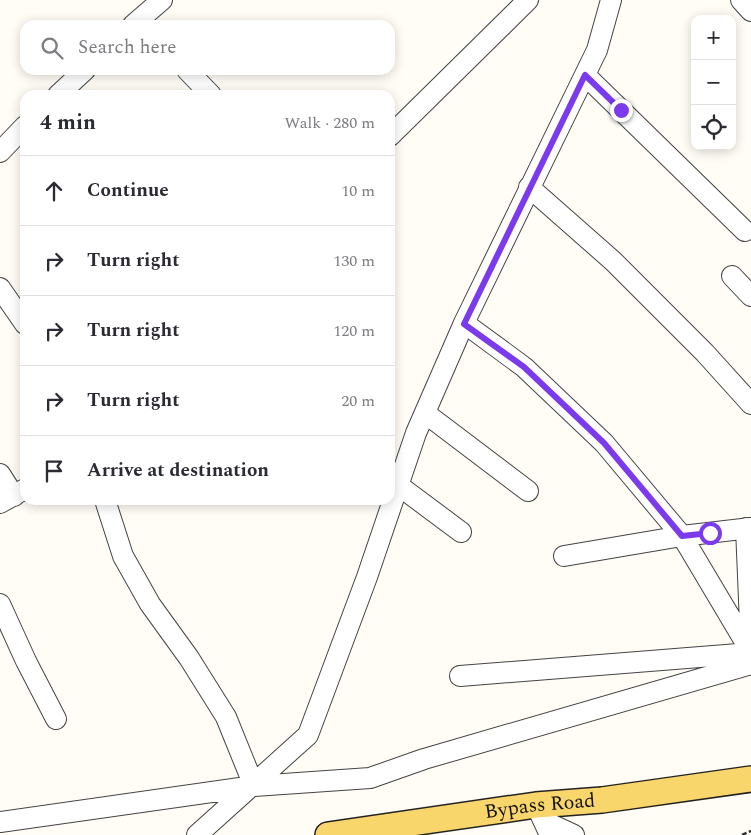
<!DOCTYPE html>
<html lang="en">
<head>
<meta charset="utf-8">
<style>
  :root { --surface:#fff; --page:#f7f7f7; --text:#2b2b33; --muted:#7c7c81; --line:#e1e1e2 }
  body { margin:0; font-family:Spectral,serif; background:var(--page); color:var(--text) }
  .controls { position:absolute; right:15px; top:15px; display:grid; overflow:hidden; border-radius:10px; box-shadow:0 2px 12px #0003 }
  .controls button { width:45px; height:45px; display:grid; place-items:center; padding:0; border:0; border-bottom:1px solid var(--line); background:var(--surface); color:var(--text); font:25px sans-serif }
  .stop { position:absolute; width:15px; height:15px; margin:-11px; border:4px solid #7c3aed; border-radius:50%; background:#fff }
  .stop.end { background:#7c3aed; border-color:#fff; box-shadow:0 1px 5px #0008 }
  .list { margin:0; padding:0; list-style:none }
  h2 { display:flex; justify-content:space-between; align-items:center; height:65px; margin:0; padding:0 20px; font-size:21px }
  h2 small { font-size:16px; font-weight:400; color:var(--muted) }
  .list li { display:grid; grid-template-columns:32px 1fr auto; gap:15px; align-items:center; box-sizing:border-box; height:70px; padding:0 20px; border-top:1px solid var(--line) }
  .list b { display:block; font-size:19px; white-space:nowrap }
  .list em { font-size:16px; font-style:normal; color:var(--muted) }
  .icon { flex:none; width:28px; height:28px; fill:none; stroke:currentColor; stroke-width:2; stroke-linecap:round; stroke-linejoin:round }
  .map { position:relative; flex:none; width:751px; height:835px; overflow:hidden }
  .search { position:absolute; background:var(--surface); box-shadow:0 2px 12px #0003; left:20px; top:20px; width:375px; height:55px; display:flex; align-items:center; gap:12px; box-sizing:border-box; padding:0 18px; border-radius:15px; color:var(--muted); font-size:19px }
  .panel { position:absolute; background:var(--surface); box-shadow:0 2px 12px #0003; left:20px; top:90px; width:375px; height:415px; border-radius:15px }
  .map>svg:first-child { display:block }
</style>
</head>
<body>
<div class="map">
<svg width="751" height="835" viewBox="0 0 751 835">
  <rect width="100%" height="100%" fill="#fffdf5"/>
  <g fill="none" stroke-linecap="round" stroke-linejoin="round">
    <g stroke="#444" stroke-width="22">
      <path id="minor" d="M 741,0 L 751,11
        M 133,25 L 162,0
        M 187,70 L 211,95
        M 585,75 L 745,231
        M 58,95 L 85,70
        M 390,136 L 528,0
        M 0,152 L 25,126
        M 529,187 L 613,261 L 705,353 L 751,404
        M 732,276 L 751,296
        M 0,288 L 25,324
        M 464,323 L 524,367 L 604,443 L 682,536 L 751,652
        M 425,413 L 528,491
        M 0,474 L 14,496
        M 398,485 L 461,532
        M 105,500 L 123,556 L 150,604 L 189,658 L 226,717 L 254,786
        M 0,503 L 25,489
        M 746,528 L 751,648
        M 564,556 L 682,536 L 751,528
        M 0,604 L 26,661 L 56,719
        M 460,676 L 751,653
        M 536,805 L 550,835
        M 544,821 L 574,835
        M 0,822 L 254,786 L 370,778 L 424,759 L 751,664
        M 197,835 L 308,735 L 367,577 L 416,433 L 464,323 L 597,50 L 611,0"/>
    </g>
    <g stroke="#222" stroke-width="28">
      <g id="major">
        <path id="s1" d="M 328,835 L 536,805 L 602,800 L 751,779"/>
      </g>
    </g>
    <path stroke="#333" stroke-width="2.5" stroke-dasharray="5 2.5" stroke-linecap="butt" d="M 742,835 L 751,831"/>
    <use href="#minor" stroke="#fff" stroke-width="20"/>
    <use href="#major" stroke="#f9d66b" stroke-width="25"/>
  </g>
  <g fill="none" stroke-linecap="round" stroke-linejoin="round">
    <path stroke="#7c3aed" stroke-width="6" d="M 621,110 L 585,75 L 464,324 L 524,367 L 604,443 L 682,536 L 710,533"/>
  </g>
  <g text-anchor="middle" dominant-baseline="central" stroke-width="5" stroke-linejoin="round" paint-order="stroke">
    <g font-size="20" fill="#111" stroke="#fff">
      <text stroke="none"><textPath href="#s1" startOffset="214">Bypass Road</textPath></text>
    </g>
  </g>
</svg>
<div class="controls">
<button>+</button>
<button>−</button>
<button><svg class="icon" aria-label="locate" viewBox="0 0 24 24"><circle cx="12" cy="12" r="6"/><path d="M12 2v4M12 18v4M2 12h4M18 12h4"/></svg></button>
</div>
<div class="stop" style="left:710px;top:533px"></div>
<div class="stop end" style="left:621px;top:110px"></div>
<div class="search"><svg class="icon" aria-label="search" viewBox="0 0 24 24"><circle cx="10" cy="10" r="6"/><path d="M15 15l6 6"/></svg>Search here</div>
<section class="panel">
<h2>4 min<small>Walk · 280 m</small></h2>
<ul class="list">
<li><svg class="icon" aria-label="ahead" viewBox="0 0 24 24"><path d="M12 20V5M6 11l6-6 6 6"/></svg><div><b>Continue</b></div><em>10 m</em></li>
<li><svg class="icon" aria-label="right" viewBox="0 0 24 24"><path d="M7 20v-9h11M14 6l5 5-5 5"/></svg><div><b>Turn right</b></div><em>130 m</em></li>
<li><svg class="icon" aria-label="right" viewBox="0 0 24 24"><path d="M7 20v-9h11M14 6l5 5-5 5"/></svg><div><b>Turn right</b></div><em>120 m</em></li>
<li><svg class="icon" aria-label="right" viewBox="0 0 24 24"><path d="M7 20v-9h11M14 6l5 5-5 5"/></svg><div><b>Turn right</b></div><em>20 m</em></li>
<li><svg class="icon" aria-label="arrive" viewBox="0 0 24 24"><path d="M6 21V4h12l-3 4 3 4H6"/></svg><div><b>Arrive at destination</b></div></li>
</ul>
</section>
</div>
</body>
</html>
